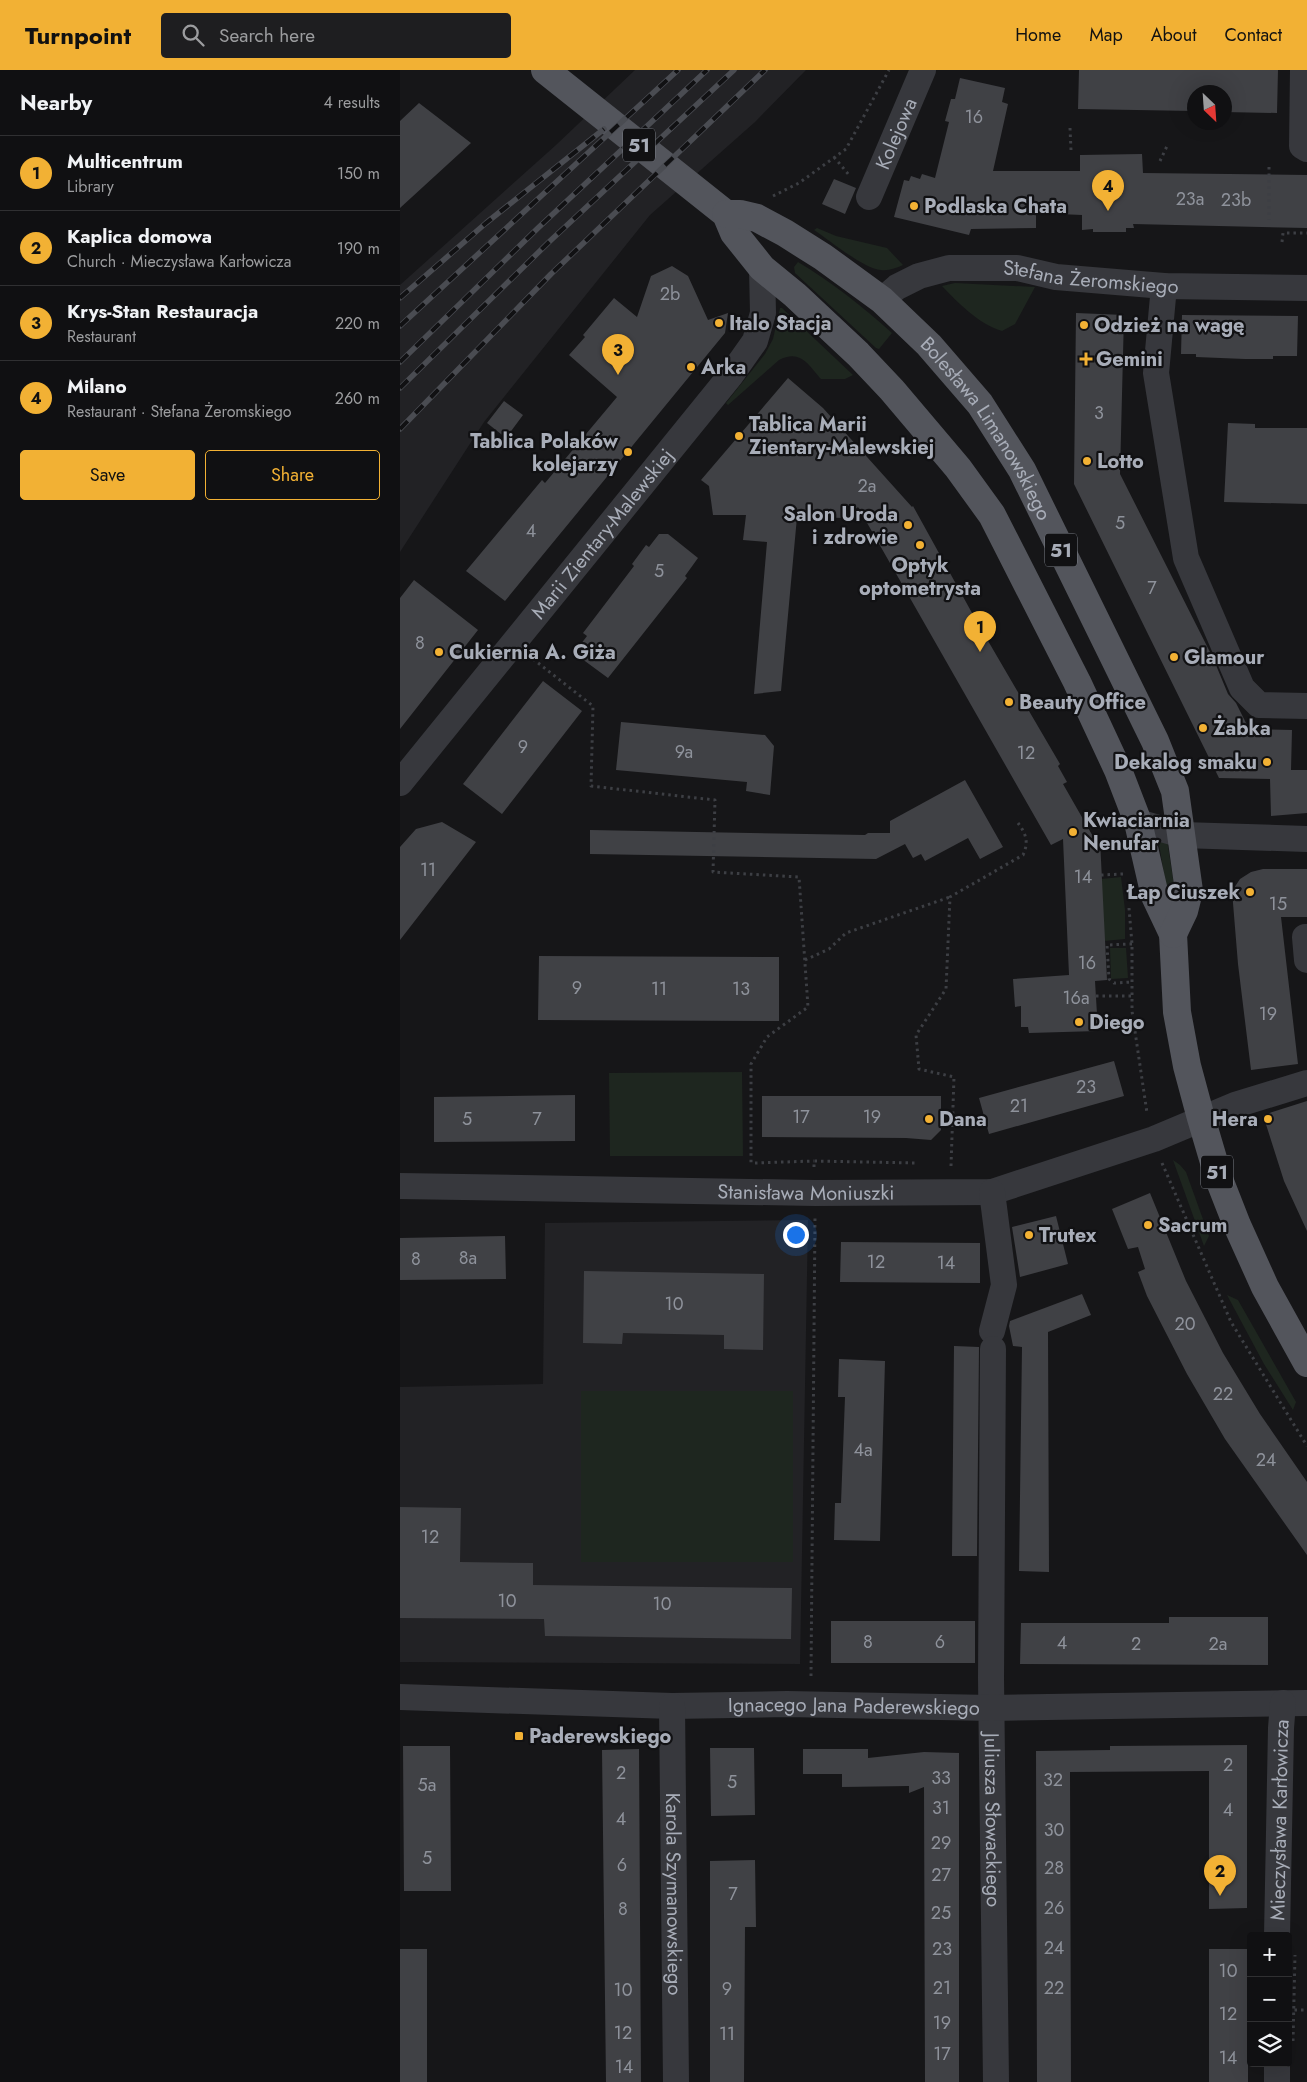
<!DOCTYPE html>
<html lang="en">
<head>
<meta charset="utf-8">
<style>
  :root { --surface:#101012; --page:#1e1e20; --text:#f1f3f6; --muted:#9c9d9f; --line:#303032; --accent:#f2b134 }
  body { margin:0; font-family:Jost,sans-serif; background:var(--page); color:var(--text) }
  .controls { position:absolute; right:15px; bottom:15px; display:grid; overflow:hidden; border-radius:5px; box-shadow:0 5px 20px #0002 }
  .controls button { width:45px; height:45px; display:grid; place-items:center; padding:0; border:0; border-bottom:1px solid var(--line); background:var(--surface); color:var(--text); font:25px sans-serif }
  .compass { position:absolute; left:787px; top:15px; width:45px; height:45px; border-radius:50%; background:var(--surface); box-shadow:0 5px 20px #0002; rotate:155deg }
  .you { position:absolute; left:395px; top:1164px; width:18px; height:18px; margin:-12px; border:4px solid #fff; border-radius:50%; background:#1a73e8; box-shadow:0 0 0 8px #1a73e833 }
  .badge { display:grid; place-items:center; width:32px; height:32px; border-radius:50%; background:var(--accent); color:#111; font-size:16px; font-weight:700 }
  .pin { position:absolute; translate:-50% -41px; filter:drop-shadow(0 1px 2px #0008) }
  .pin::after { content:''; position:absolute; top:26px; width:18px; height:15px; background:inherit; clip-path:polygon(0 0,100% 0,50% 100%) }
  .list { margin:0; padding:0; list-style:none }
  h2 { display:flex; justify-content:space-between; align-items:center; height:65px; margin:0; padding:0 20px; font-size:21px }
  h2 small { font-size:16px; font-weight:400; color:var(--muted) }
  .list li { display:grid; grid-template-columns:32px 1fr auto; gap:15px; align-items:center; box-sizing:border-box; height:75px; padding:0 20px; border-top:1px solid var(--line) }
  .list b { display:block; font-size:19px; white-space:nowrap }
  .list p { margin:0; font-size:16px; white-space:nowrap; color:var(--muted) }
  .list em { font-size:16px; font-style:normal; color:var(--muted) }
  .actions { display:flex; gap:10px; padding:15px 20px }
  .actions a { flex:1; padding:11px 0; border:1px solid var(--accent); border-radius:5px; text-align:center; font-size:18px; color:var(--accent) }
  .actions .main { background:var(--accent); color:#111 }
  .icon { flex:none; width:28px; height:28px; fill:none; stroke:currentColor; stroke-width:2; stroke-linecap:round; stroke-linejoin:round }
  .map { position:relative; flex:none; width:907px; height:2012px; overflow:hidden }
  header { display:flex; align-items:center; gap:30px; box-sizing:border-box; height:70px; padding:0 25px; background:var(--accent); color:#111 }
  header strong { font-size:24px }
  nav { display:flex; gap:28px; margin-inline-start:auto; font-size:18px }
  .search { width:350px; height:45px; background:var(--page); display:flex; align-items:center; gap:12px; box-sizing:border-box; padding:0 18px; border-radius:5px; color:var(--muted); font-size:19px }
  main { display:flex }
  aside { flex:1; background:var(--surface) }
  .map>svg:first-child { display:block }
</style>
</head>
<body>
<header>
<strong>Turnpoint</strong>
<div class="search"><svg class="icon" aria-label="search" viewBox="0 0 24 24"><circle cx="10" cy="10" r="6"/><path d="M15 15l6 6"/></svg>Search here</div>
<nav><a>Home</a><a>Map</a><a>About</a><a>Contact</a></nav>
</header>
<main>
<aside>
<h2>Nearby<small>4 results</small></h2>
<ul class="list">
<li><span class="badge">1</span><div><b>Multicentrum</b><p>Library</p></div><em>150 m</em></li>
<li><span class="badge">2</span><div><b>Kaplica domowa</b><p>Church · Mieczysława Karłowicza</p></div><em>190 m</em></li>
<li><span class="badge">3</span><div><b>Krys-Stan Restauracja</b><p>Restaurant</p></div><em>220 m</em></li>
<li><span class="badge">4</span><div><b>Milano</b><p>Restaurant · Stefana Żeromskiego</p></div><em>260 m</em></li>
</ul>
<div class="actions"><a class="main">Save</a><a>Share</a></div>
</aside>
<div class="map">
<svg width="907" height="2012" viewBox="0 0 907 2012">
  <rect width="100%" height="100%" fill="#161618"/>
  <path fill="#222225" d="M 235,0 L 406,0 L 355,52 L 250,145 L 84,352 L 0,482 L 0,215 L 156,75 Z
    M 408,1150 L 400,1594 L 0,1592 L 0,1317 L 143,1314 L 145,1153 Z"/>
  <path fill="#1e261f" d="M 417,158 L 436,166 L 487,178 L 503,195 C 496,198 489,201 481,200 C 464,199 429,170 414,160 Z
    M 398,192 C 432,212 463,237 492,263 L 479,279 L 476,278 L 395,203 L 394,197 Z
    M 555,213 L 635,217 L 615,254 L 602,261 C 579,254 558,233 542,216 Z
    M 380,238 L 382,238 L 453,305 L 445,309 L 421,309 C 408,294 400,279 379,290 L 328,335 L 326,333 L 365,284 L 373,269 Z
    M 758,768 L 767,770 L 774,815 L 766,816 Z
    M 721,807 L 725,840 L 725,869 L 704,871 L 701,809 Z
    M 710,878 L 726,878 L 728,908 L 711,909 Z
    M 342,1002 L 343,1086 L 210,1086 L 209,1003 Z
    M 773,1090 L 780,1095 L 786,1102 L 809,1166 L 804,1176 Z
    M 827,1225 L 838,1230 L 896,1332 L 893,1340 L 864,1294 Z
    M 181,1321 L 393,1321 L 393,1492 L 181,1492 Z"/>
  <path fill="#404145" d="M 679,0 L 878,0 L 877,43 L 824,42 L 824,22 L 794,22 L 794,41 L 678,39 Z
    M 560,8 L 605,18 L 602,32 L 608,34 L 593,101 L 680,101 L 680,85 L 742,84 L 743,103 L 907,105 L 907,158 L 733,154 L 734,158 L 726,158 L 726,162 L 693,162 L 693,159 L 682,160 L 682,145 L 636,143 L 636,158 L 571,159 L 569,165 L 494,147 L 504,110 L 509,111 L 511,106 L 520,109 L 522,104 L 535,108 L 549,52 L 545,51 L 551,29 L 555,29 Z
    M 19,33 L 71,73 L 0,138 L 0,51 Z
    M 434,109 L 456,118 L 445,144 L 422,134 Z
    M 272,196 L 288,206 L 308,250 L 328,243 L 325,263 L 105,531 L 66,501 L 142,410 L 145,413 L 217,327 L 169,285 L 185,267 L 183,265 L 214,228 L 237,247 L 251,206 Z
    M 676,243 L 724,245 L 720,404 L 813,588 L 828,624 L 836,633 L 849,659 L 892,660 L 891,700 L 907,700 L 907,743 L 871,746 L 870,709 L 819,708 L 674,414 Z
    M 782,245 L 898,246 L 897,286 L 873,286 L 873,289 L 845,289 L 796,287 L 796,284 L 781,284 Z
    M 388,308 L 423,338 L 512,437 L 513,436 L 577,552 L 660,694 L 658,696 L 667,712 L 663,714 L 695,770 L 700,770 L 707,910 L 695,911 L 698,961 L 629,963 L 628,957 L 621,957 L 621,936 L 615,937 L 613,909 L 669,905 L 663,769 L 651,775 L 458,437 L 446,448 L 397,447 L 381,621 L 354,624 L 367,472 L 343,470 L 346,445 L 313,445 L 309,416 L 301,410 Z
    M 104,331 L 123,345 L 106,368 L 87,353 Z
    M 828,353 L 855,354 L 855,358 L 907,358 L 907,434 L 824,432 Z
    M 259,464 L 268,464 L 298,488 L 285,506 L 287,508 L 208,608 L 174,583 L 187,566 L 183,563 L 234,496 L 232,494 L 246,475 L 249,477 Z
    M 14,510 L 78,560 L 0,659 L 0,528 Z
    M 143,611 L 182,641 L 102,744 L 63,714 Z
    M 221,652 L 365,665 L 374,676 L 370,725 L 346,721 L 347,712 L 216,700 Z
    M 565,710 L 603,777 L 580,789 L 568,768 L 525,791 L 521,784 L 513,788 L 505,774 L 476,789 L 190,784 L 190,760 L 465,765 L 468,763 L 490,763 L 490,751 Z
    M 42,752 L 76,772 L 0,870 L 0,777 L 16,759 Z
    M 863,799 L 907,799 L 907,847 L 881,847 L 898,994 L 851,1000 L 838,894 L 832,821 L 840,809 L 851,802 Z
    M 139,886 L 379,887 L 379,951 L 138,950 Z
    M 714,991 L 724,1026 L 589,1064 L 579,1028 Z
    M 175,1025 L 175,1071 L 34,1072 L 34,1027 Z
    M 362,1026 L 541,1026 L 541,1060 L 531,1070 L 506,1068 L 362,1067 Z
    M 907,1031 L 907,1161 L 884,1111 L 863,1045 Z
    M 750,1123 L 786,1211 L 823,1283 L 860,1344 L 907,1412 L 907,1485 L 825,1369 L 787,1304 L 747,1226 L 738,1202 L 745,1199 L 738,1177 L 728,1179 L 712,1139 Z
    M 656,1146 L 668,1194 L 620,1207 L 612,1157 Z
    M 105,1166 L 106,1209 L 0,1210 L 0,1168 Z
    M 441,1172 L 580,1173 L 580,1213 L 440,1212 Z
    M 184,1201 L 364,1204 L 363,1280 L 324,1279 L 324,1265 L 223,1263 L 222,1274 L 183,1273 Z
    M 682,1224 L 691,1245 L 648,1262 L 649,1502 L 619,1501 L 622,1277 L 613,1276 L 609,1256 L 610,1251 Z
    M 554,1276 L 579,1277 L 577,1486 L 552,1486 Z
    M 439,1289 L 485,1291 L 480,1471 L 434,1470 L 435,1433 L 441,1433 L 445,1327 L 438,1327 Z
    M 0,1437 L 61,1438 L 60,1492 L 133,1493 L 133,1515 L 392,1518 L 391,1569 L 145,1566 L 144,1549 L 0,1548 Z
    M 769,1547 L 868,1547 L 868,1595 L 620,1594 L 621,1553 L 769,1553 Z
    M 431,1551 L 575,1551 L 575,1593 L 431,1593 Z
    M 847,1675 L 847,1838 L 809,1839 L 809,1701 L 670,1702 L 671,2012 L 637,2012 L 636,1681 L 710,1680 L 710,1676 Z
    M 3,1676 L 50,1676 L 51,1821 L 4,1821 Z
    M 310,1678 L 354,1678 L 355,1745 L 311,1746 Z
    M 239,1679 L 241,2012 L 206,2012 L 202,1680 Z
    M 403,1679 L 468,1679 L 468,1688 L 524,1682 L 559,1683 L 559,2012 L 525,2012 L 524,1717 L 509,1723 L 509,1716 L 442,1717 L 442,1704 L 403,1704 Z
    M 355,1790 L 356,1857 L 345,1857 L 344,2012 L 310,2012 L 310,1791 Z
    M 0,1879 L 27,1879 L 27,2012 L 0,2012 Z
    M 809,1879 L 848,1879 L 848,2012 L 809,2012 Z"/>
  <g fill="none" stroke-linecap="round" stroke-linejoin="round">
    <path stroke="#3d3f44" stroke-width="3" stroke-dasharray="2.5 4" stroke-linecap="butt" d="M 670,58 L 671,80
      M 434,87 L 449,105
      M 760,91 L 768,74
      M 869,97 L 869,150
      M 373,126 L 399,113 L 446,79 L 489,0
      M 882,172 L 883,163 L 907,163
      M 133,589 L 193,636 L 191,716 L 315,730 L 313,802 L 399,807 L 408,937 L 367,967 L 351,994 L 351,1096
      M 701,805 L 723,804
      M 729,838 L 732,874 L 732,941 L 747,1043
      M 732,874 L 707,875 L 709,909 L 714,913 L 732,912
      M 405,890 L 429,879 L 446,863 L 550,827
      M 696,926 L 732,926
      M 355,1093 L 414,1091
      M 762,1093 L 831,1252 L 907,1376
      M 551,1096 L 554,1007 L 519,999 L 516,965 L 546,919 L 550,827 L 623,785 C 629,772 626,764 618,753
      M 414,1097 L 414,1091 L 516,1093
      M 411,1606 L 415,1148
      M 888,1940 L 907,1940
      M 893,1971 L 895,1885"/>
    <g stroke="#37383d" stroke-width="26">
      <path d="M 903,0 L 902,76 L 907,79"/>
      <path id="s1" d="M 469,127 L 523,0"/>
      <path d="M 764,216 L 756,303 L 786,488 L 842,618 L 859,635 L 907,636"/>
      <path id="s2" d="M 482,230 L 497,217 L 519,206 L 549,198 L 617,198 L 656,207 L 764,216 L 907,218"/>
      <path id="s3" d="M 0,713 L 331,305 L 355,271 L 363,243 L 362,198"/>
      <path d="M 738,752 L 782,765 L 907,769"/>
      <path d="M 907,867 L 905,867 L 907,890"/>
      <path id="s4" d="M 0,1116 L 415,1123 L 592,1122 L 754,1069 L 835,1035 L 907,1013"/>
      <path d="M 592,1261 L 604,1215 L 592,1122"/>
      <path id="s5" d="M 593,1279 L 591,1608 L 596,2012"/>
      <path id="s6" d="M 0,1627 L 272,1636 L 387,1634 L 591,1638 L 907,1633"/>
      <path id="s7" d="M 272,1636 L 276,2012"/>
      <path id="s8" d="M 877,1866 L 881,1658 L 883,1633"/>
      <path d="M 877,1993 L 877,2012"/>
    </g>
    <g stroke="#53555c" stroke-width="28">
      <path d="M 145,0 L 326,144 L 334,163 L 362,198 L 395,225 L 458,284 L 492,320 L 558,398 L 592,445 L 677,612 L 718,700 L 738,752 L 755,826 L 773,864 L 777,942 L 787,996 L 801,1048 L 819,1109 L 837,1155 L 865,1217 L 907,1293"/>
      <path id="s9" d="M 326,144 L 340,144 L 357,148 L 385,163 L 423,187 L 482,230 L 529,275 L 580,334 L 622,400 L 755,671 L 775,721 L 789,821 L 784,841 L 773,864"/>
    </g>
    <g stroke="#4a4c52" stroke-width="5.5">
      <path id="rail" d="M 0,228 L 86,153 L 204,59
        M 0,256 L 278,0
        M 0,292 L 138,158 L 307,0
        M 0,318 L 150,171 L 334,0
        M 0,359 L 151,204 L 365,0"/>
    </g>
    <use href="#rail" stroke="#111113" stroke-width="4" stroke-dasharray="11" stroke-linecap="butt"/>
  </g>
  <g fill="#f2b134" stroke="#111113" stroke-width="2">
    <circle cx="514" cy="136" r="5"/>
    <circle cx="319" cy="253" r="5"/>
    <circle cx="684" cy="255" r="5"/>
    <path d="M683.5 281.5h5v5h5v5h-5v5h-5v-5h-5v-5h5z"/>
    <circle cx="291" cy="297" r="5"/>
    <circle cx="339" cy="366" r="5"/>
    <circle cx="228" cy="382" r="5"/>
    <circle cx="687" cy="391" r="5"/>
    <circle cx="508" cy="455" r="5"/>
    <circle cx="520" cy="475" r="5"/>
    <circle cx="39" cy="582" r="5"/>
    <circle cx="774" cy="587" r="5"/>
    <circle cx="609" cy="632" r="5"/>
    <circle cx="803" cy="658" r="5"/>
    <circle cx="867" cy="692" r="5"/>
    <circle cx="673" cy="762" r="5"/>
    <circle cx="850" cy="822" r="5"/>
    <circle cx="679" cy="952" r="5"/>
    <circle cx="529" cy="1049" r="5"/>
    <circle cx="868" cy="1049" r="5"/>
    <circle cx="748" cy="1155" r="5"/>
    <circle cx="629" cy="1165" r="5"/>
    <rect x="114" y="1661" width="10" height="10" rx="2.5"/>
  </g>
  <g text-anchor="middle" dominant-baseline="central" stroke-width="4.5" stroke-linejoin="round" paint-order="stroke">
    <g font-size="18" fill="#8e929b">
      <text x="574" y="47">16</text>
      <text x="790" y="129">23a</text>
      <text x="836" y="130">23b</text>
      <text x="270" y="224">2b</text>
      <text x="699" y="343">3</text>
      <text x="467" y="416">2a</text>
      <text x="720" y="453">5</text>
      <text x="131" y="461">4</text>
      <text x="259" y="501">5</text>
      <text x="752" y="518">7</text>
      <text x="20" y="573">8</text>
      <text x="123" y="677">9</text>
      <text x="284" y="682">9a</text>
      <text x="626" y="683">12</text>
      <text x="28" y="800">11</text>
      <text x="683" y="807">14</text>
      <text x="878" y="834">15</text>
      <text x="687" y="893">16</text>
      <text x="177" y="918">9</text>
      <text x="259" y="919">11</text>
      <text x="341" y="919">13</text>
      <text x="676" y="928">16a</text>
      <text x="868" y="944">19</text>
      <text x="686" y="1017">23</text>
      <text x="619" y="1036">21</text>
      <text x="401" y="1047">17</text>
      <text x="472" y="1047">19</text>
      <text x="67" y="1049">5</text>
      <text x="137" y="1049">7</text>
      <text x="68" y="1188">8a</text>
      <text x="16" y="1189">8</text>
      <text x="476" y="1192">12</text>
      <text x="546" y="1193">14</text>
      <text x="274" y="1234">10</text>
      <text x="785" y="1254">20</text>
      <text x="823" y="1324">22</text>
      <text x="463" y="1380">4a</text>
      <text x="866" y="1390">24</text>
      <text x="30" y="1467">12</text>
      <text x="107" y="1531">10</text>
      <text x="262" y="1534">10</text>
      <text x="468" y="1572">8</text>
      <text x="540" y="1572">6</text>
      <text x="662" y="1573">4</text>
      <text x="736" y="1574">2</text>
      <text x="818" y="1574">2a</text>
      <text x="828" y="1695">2</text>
      <text x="221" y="1703">2</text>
      <text x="541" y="1708">33</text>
      <text x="653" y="1710">32</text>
      <text x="332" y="1712">5</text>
      <text x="27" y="1715">5a</text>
      <text x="541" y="1738">31</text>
      <text x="828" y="1740">4</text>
      <text x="221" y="1749">4</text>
      <text x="654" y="1760">30</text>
      <text x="541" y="1773">29</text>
      <text x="27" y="1788">5</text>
      <text x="222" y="1795">6</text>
      <text x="654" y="1798">28</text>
      <text x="541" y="1805">27</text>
      <text x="333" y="1824">7</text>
      <text x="654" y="1838">26</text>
      <text x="223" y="1839">8</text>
      <text x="541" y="1843">25</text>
      <text x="654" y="1878">24</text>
      <text x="542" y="1879">23</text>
      <text x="828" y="1901">10</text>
      <text x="542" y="1918">21</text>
      <text x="654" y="1918">22</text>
      <text x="327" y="1919">9</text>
      <text x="223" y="1920">10</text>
      <text x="828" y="1944">12</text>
      <text x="542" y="1953">19</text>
      <text x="223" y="1963">12</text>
      <text x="327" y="1964">11</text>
      <text x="542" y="1984">17</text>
      <text x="828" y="1988">14</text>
      <text x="224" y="1997">14</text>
    </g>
    <g fill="#111113" stroke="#7b7e86" stroke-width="1">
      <rect x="223" y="58.5" width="32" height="33" rx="4"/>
      <rect x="645" y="463.5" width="32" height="33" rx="4"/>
      <rect x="801" y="1085.5" width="32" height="33" rx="4"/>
    </g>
    <g font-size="19" font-weight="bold" fill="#a8adb8">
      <text x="239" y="75">51</text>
      <text x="661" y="480">51</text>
      <text x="817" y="1102">51</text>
    </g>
    <g font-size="20" fill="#a8adb8" stroke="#111113">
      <text stroke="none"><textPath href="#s1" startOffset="69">Kolejowa</textPath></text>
      <text stroke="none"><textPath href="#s2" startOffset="218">Stefana Żeromskiego</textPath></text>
      <text stroke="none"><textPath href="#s9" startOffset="348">Bolesława Limanowskiego</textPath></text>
      <text stroke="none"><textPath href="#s3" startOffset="321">Marii Zientary-Malewskiej</textPath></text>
      <text stroke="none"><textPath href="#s4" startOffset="406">Stanisława Moniuszki</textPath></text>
      <text stroke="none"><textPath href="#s6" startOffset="454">Ignacego Jana Paderewskiego</textPath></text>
      <text stroke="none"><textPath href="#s8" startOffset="116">Mieczysława Karłowicza</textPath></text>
      <text stroke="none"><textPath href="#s5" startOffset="471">Juliusza Słowackiego</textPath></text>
      <text stroke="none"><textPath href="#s7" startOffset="188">Karola Szymanowskiego</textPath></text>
    </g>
    <g font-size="20" font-weight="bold" fill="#a8adb8" stroke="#111113" text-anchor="start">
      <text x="524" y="136">Podlaska Chata</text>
      <text x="329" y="253">Italo Stacja</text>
      <text x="694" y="255">Odzież na wagę</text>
      <text x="696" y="289">Gemini</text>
      <text x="301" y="297">Arka</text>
      <text x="349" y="354">Tablica Marii<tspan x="349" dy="23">Zientary-Malewskiej</tspan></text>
      <text x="218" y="371" text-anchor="end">Tablica Polaków<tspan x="218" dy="23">kolejarzy</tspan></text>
      <text x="697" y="391">Lotto</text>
      <text x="498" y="444" text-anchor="end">Salon Uroda<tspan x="498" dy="23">i zdrowie</tspan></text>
      <text x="520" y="495" text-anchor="middle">Optyk<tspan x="520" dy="23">optometrysta</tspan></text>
      <text x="49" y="582">Cukiernia A. Giża</text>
      <text x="784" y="587">Glamour</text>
      <text x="619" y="632">Beauty Office</text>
      <text x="813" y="658">Żabka</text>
      <text x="857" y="692" text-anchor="end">Dekalog smaku</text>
      <text x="683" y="750">Kwiaciarnia<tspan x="683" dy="23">Nenufar</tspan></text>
      <text x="840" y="822" text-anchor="end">Łap Ciuszek</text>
      <text x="689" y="952">Diego</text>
      <text x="539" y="1049">Dana</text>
      <text x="858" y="1049" text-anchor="end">Hera</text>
      <text x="758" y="1155">Sacrum</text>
      <text x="639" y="1165">Trutex</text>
      <text x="129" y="1666">Paderewskiego</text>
    </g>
  </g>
</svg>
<div class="controls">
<button>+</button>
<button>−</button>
<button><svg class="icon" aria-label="layers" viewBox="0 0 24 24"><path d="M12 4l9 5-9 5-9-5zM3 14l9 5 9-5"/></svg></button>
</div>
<svg class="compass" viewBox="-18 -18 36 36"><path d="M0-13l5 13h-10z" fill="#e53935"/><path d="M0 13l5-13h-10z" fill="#9c9d9f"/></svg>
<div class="you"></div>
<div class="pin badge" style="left:580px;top:582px">1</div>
<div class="pin badge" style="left:820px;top:1826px">2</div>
<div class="pin badge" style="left:218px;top:305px">3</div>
<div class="pin badge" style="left:708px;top:141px">4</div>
</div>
</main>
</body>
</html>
